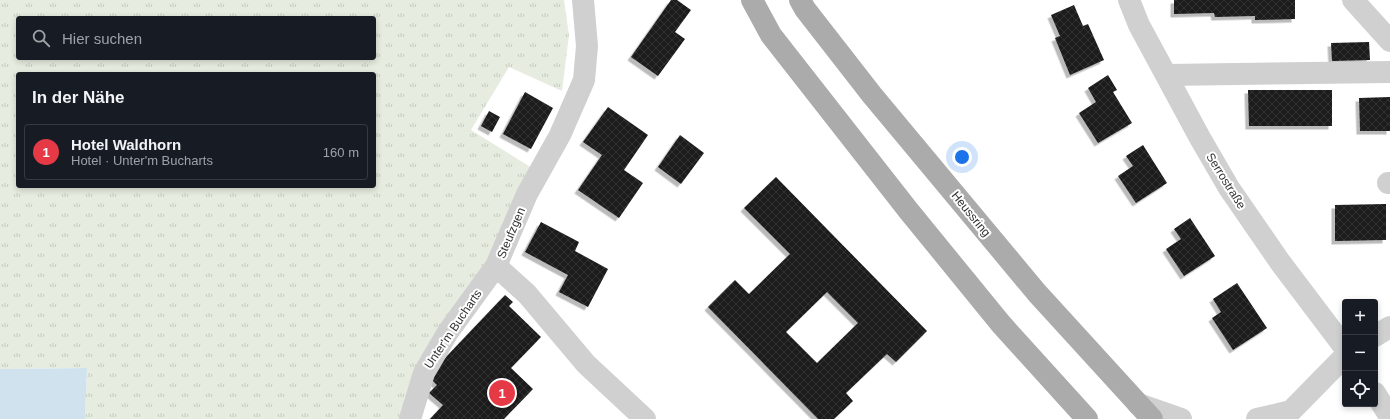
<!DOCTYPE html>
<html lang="de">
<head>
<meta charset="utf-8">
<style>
  :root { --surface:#171b24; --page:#20242c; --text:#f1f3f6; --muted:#9ea1a6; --line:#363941; --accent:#e63946 }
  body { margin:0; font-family:Arial,sans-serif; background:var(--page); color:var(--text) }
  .controls { position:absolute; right:12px; bottom:12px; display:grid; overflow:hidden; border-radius:4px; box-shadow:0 2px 6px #0003 }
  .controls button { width:36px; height:36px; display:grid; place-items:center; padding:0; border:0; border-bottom:1px solid var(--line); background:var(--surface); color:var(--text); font:20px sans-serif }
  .you { position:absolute; left:962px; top:157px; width:14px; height:14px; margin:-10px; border:3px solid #fff; border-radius:50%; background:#1a73e8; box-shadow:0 0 0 6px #1a73e833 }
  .badge { display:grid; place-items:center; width:26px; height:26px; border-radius:50%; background:var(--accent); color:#fff; font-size:13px; font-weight:700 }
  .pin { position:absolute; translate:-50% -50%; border:2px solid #fff; box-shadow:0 1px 4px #0006 }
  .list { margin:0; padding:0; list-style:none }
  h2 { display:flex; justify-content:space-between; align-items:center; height:52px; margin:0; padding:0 16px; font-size:17px }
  h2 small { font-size:13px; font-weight:400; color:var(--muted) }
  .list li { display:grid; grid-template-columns:26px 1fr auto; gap:12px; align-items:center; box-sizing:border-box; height:56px; margin:0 8px 8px; padding:0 8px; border:1px solid var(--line); border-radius:4px }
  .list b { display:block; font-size:15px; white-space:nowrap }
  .list p { margin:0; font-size:13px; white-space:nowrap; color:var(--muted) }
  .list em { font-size:13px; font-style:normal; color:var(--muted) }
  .icon { flex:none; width:22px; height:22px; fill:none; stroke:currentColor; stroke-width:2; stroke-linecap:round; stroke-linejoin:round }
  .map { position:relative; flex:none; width:1390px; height:419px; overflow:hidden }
  .search { position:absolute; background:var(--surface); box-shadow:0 2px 6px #0003; left:16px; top:16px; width:360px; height:44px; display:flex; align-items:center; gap:10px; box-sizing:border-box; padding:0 14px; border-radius:4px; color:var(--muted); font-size:15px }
  .panel { position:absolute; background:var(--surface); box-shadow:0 2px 6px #0003; left:16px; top:72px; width:360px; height:116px; border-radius:4px }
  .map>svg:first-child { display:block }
</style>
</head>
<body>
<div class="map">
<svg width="1390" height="419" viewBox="0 0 1390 419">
  <defs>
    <pattern id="grass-tufts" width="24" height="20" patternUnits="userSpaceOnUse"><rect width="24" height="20" fill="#e6ecdf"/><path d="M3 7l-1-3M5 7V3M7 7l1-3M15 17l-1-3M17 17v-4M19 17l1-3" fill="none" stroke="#c6cbc0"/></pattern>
    <pattern id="building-cross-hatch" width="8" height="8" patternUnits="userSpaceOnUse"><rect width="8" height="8" fill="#1a1a1a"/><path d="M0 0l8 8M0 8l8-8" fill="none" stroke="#333"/></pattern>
    <filter id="shadow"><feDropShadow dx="-3.5" dy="3.5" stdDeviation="0" flood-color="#0004"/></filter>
  </defs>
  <rect width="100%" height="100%" fill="#fff"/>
  <path fill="url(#grass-tufts)" fill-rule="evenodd" d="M 0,0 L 564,0 L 569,35 L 562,91 L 509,67 L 471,130 L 532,168 L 491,261 L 407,419 L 85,419 L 87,368 L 0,369 ZM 18,18 L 374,18 L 374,58 L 18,58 ZM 18,74 L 374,74 L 374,186 L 18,186 Z"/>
  <path fill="#cfe2ee" d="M 87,368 L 85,419 L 0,419 L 0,369 Z"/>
  <path fill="url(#building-cross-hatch)" fill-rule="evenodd" filter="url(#shadow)" d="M 671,0 L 677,0 L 691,10 L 675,32 L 685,39 L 658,76 L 631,57 Z
    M 1174,0 L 1295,0 L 1295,19 L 1255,20 L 1255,16 L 1215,17 L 1214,13 L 1174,14 Z
    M 1074,5 L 1083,26 L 1088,24 L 1104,60 L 1070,75 L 1055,38 L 1060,36 L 1051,15 Z
    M 1369,42 L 1370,60 L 1332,61 L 1331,43 Z
    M 1108,75 L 1117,90 L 1113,92 L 1132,123 L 1098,143 L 1079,113 L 1096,102 L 1088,88 Z
    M 1248,90 L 1332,90 L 1332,126 L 1249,126 Z
    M 525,92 L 553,108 L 531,149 L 503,134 Z
    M 1390,97 L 1390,131 L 1360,131 L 1359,98 Z
    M 608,107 L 648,135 L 624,170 L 643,183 L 619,218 L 578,190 L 602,155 L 583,142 Z
    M 489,111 L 500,117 L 492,132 L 481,126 Z
    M 680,135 L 704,153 L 681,184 L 658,167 Z
    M 1143,145 L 1167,183 L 1136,203 L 1118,176 L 1133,166 L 1126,156 Z
    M 776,177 L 927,331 L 896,362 L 887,354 L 846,393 L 853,401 L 834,419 L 818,419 L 708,307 L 735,280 L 749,294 L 790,254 L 744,208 ZM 827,292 L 858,323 L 817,363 L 786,332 Z
    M 1386,204 L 1386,240 L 1335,241 L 1335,205 Z
    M 1190,218 L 1215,256 L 1184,276 L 1166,249 L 1181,239 L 1174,229 Z
    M 541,222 L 579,242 L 575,251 L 608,269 L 588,307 L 559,292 L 568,275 L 525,252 Z
    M 1237,283 L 1267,328 L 1233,350 L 1212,318 L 1221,312 L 1213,299 Z
    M 505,295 L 513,302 L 509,306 L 541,337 L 511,368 L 533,389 L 504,419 L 430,419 L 443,405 L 429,393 L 437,385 L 428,376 Z"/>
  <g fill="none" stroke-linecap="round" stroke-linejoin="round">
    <path stroke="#d0d0d0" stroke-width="22" d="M 583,0 L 587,46 L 584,80 L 560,135 L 527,194 L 496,266 L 527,294 L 586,364 L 645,419
      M 1129,0 L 1139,25 L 1200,138 L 1229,188 L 1280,262 L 1345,348
      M 1353,0 L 1390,41
      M 1166,75 L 1390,72
      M 1388,183 L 1390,183
      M 1375,336 L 1390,327
      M 1375,393 L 1390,417
      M 1138,404 L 1181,419
      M 410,419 L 424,373 L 448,332 L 496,266
      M 1257,419 L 1291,411
      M 1282,419 L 1291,411 L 1345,356"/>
    <path stroke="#ababab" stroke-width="22" d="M 752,0 L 771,35 L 908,210 L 1001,324 L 1087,419
      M 800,0 L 805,9 L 872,95 L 1037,293 L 1152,419"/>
  </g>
  <g text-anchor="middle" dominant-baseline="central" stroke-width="4" stroke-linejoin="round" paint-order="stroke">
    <g font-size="12" fill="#333" stroke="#fff">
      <text transform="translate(1226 181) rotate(58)">Serrostraße</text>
      <text transform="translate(971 214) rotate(51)">Heussring</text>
      <text transform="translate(511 233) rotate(-67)">Steufzgen</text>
      <text transform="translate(453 329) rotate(-56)">Unter'm Bucharts</text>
    </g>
  </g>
</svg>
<div class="controls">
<button>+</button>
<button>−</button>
<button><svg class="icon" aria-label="locate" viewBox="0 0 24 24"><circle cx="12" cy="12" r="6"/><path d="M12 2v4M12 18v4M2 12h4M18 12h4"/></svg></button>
</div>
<div class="you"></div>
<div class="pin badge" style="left:502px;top:393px">1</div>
<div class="search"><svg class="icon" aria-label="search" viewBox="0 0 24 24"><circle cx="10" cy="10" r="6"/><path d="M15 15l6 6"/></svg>Hier suchen</div>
<section class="panel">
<h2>In der Nähe<small></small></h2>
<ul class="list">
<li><span class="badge">1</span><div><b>Hotel Waldhorn</b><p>Hotel · Unter'm Bucharts</p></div><em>160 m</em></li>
</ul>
</section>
</div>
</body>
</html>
